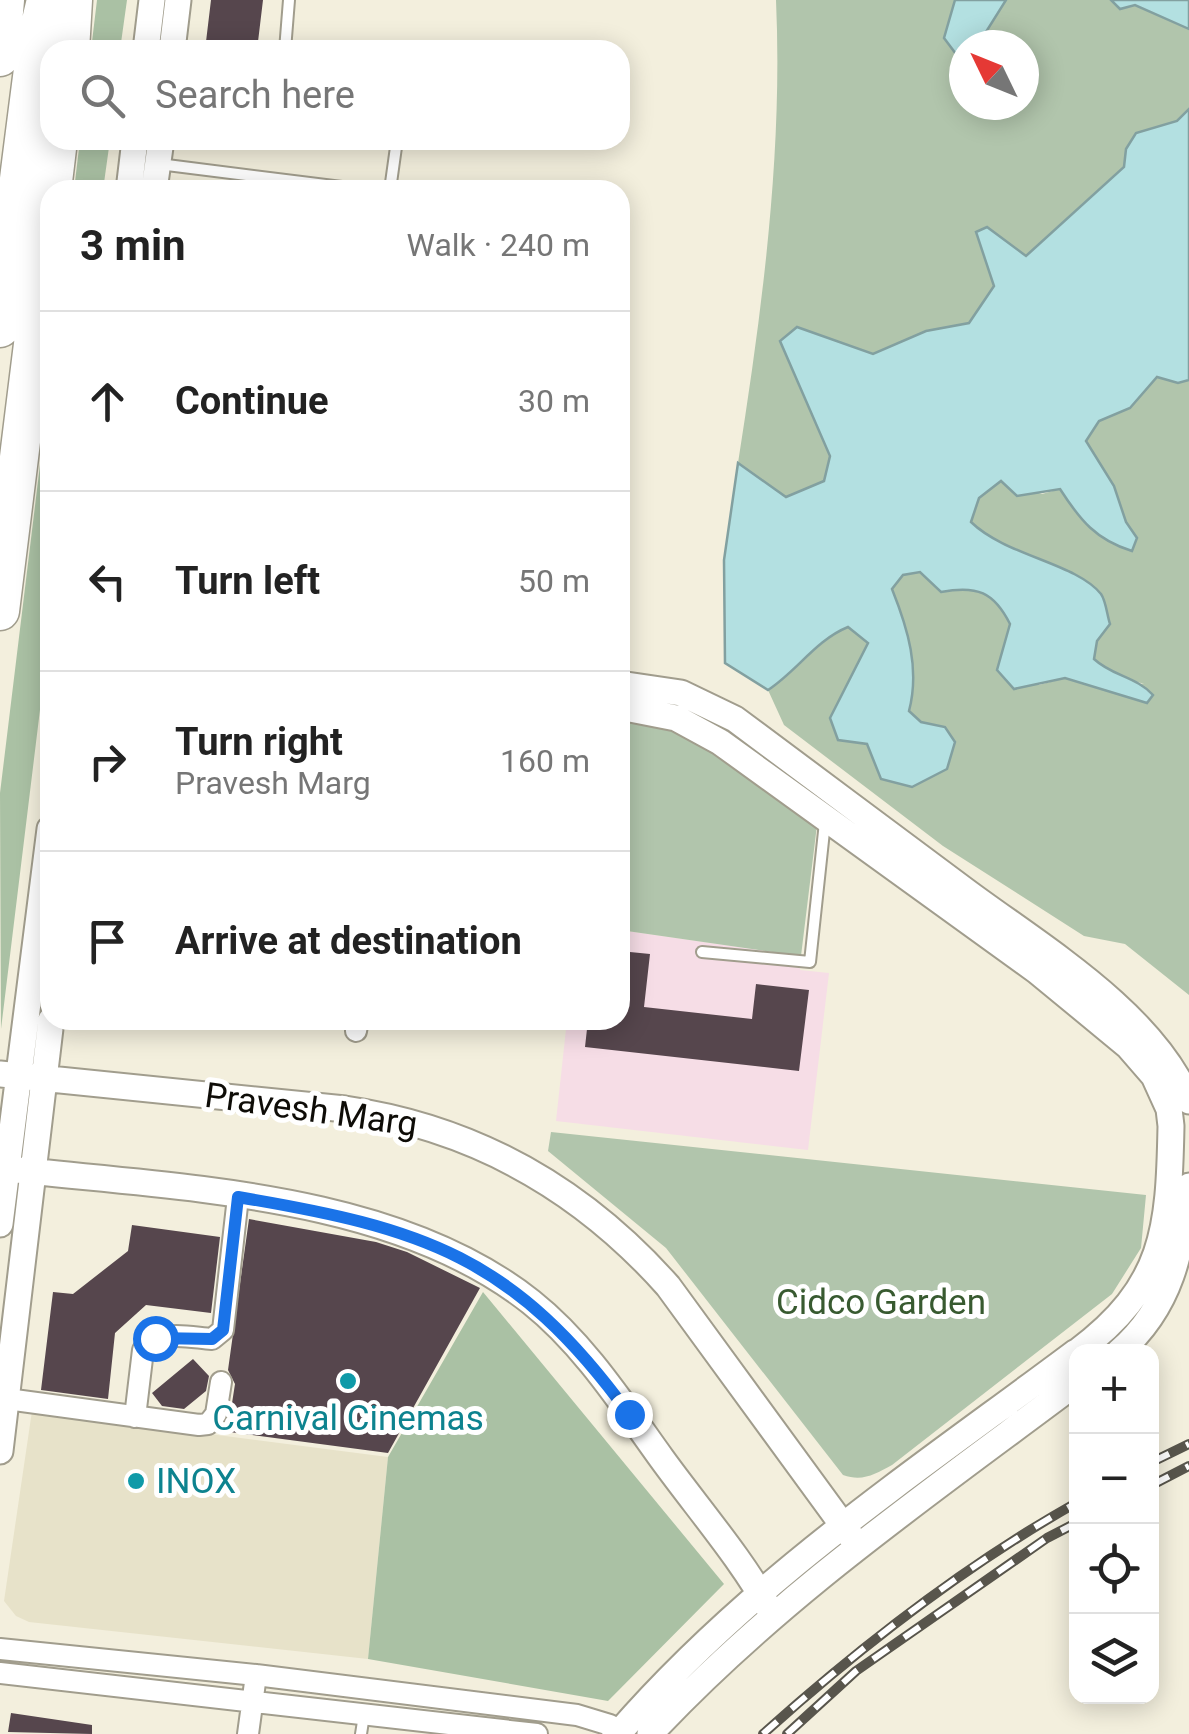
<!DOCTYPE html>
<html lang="en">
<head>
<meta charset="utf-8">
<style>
  :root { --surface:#fff; --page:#f6f6f6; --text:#222; --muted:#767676; --line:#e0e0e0 }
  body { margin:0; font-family:Roboto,sans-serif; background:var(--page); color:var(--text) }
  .controls { position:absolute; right:30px; bottom:30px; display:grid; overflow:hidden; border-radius:20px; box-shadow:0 5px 25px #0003 }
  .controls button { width:90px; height:90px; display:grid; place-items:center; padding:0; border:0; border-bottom:2px solid var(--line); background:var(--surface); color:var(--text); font:50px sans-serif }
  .compass { position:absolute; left:949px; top:30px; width:90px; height:90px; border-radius:50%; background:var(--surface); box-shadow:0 5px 25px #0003; rotate:313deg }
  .stop { position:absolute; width:30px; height:30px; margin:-22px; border:8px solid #1a73e8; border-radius:50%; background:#fff }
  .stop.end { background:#1a73e8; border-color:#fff; box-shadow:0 2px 10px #0008 }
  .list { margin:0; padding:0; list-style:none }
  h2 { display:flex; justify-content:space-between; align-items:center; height:130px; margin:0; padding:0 40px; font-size:42px }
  h2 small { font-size:32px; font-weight:400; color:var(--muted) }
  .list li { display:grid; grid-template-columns:65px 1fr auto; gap:30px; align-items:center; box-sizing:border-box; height:180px; padding:0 40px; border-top:2px solid var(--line) }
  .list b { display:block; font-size:38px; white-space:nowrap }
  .list p { margin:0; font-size:32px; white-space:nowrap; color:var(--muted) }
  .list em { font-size:32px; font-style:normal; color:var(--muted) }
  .icon { flex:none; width:55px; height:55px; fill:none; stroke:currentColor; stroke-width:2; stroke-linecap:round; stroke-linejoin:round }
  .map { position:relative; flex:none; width:1189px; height:1734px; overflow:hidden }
  .search { position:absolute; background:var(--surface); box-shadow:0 5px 25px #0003; left:40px; top:40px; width:590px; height:110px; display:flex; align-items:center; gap:25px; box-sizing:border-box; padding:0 35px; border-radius:30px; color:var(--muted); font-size:38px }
  .panel { position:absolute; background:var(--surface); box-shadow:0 5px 25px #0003; left:40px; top:180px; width:590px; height:850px; border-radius:30px }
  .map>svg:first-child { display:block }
</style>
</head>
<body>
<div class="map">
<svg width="1189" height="1734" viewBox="0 0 1189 1734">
  <rect width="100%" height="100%" fill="#f3efdd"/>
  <path fill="#e7e2c9" d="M 32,1411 L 388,1457 L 368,1659 L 29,1622 L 16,1616 L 4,1601 Z"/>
  <path fill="#f6dde6" d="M 620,930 L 801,956 L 800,970 L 829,973 L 808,1150 L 556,1121 L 567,1020 L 620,1020 Z"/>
  <path fill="#b1c5ac" d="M 776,0 L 955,0 L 944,38 L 956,53 L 964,49 L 964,105 L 1024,105 L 1024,45 L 972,45 L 981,40 L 1006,0 L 1111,0 L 1120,9 L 1135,5 L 1189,29 L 1189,109 L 1177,121 L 1136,133 L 1126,149 L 1124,166 L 1026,256 L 988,227 L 976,232 L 994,286 L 969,323 L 926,331 L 873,354 L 797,327 L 781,341 L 830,457 L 824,481 L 786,497 L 738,463 C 762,310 783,155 776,0 Z
    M 1157,377 L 1178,383 L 1189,380 L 1189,995 L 1125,944 L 1084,936 L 943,846 L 784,725 L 768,690 C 797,671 816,642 848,627 L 869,643 L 831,718 L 867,744 L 881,779 L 912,787 L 945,727 L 921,722 L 909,711 C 921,669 908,629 892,589 L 903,575 L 920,572 L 941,592 C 980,584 992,589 1010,624 L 998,670 L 1039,685 L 1065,678 L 1144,684 L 1109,673 L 1094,659 L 1097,641 L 1110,624 L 1083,580 L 992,541 L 971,522 L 979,498 L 1001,481 L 1042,494 L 1060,489 C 1079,520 1096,540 1132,551 L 1137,538 L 1126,522 L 1114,486 L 1086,441 L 1099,421 L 1130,408 Z
    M 620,719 L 685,731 L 817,825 L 801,956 L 620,930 Z
    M 551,1132 L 1146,1195 L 1141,1248 L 1112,1294 L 892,1465 C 875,1474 863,1482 843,1475 L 666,1248 L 548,1151 Z"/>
  <path fill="#aac1a4" d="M 97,0 L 127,0 L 120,50 L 91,50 Z
    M 80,140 L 110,140 L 103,190 L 74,190 Z
    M 50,383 L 50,628 L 1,1029 L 0,793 Z
    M 483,1292 L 724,1584 L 608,1701 L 368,1659 L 388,1457 Z"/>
  <path fill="#b3e0e1" stroke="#82a0a0" stroke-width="2.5" d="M 955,0 L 1006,0 L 981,40 L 964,45 L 956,54 L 944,38 Z
    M 1111,0 L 1189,0 L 1189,29 L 1135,5 L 1120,9 Z
    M 1189,109 L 1189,380 L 1178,383 L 1157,377 L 1130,408 L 1099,421 L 1086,441 L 1114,486 L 1126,522 L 1137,538 L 1132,551 C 1096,540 1080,520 1060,489 L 1017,496 L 1001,481 L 979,498 L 971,522 C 1006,556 1076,563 1101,594 C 1106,601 1107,615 1110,624 L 1097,641 L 1094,659 C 1112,676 1137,677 1153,695 L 1147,703 L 1065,678 L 1014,689 L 997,670 L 1010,624 C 994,592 977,585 941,592 L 920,572 L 903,575 L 892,589 C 908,629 920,669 909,711 L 921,722 L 945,727 L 955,742 L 947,769 L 912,787 L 881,779 L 867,744 L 838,740 L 830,718 L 868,643 L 848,627 C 816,640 797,671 768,690 L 725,663 L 724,560 L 738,463 L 786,497 L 824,481 L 830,456 L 780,341 L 797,327 L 873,354 L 926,331 L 969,323 L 994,286 L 976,232 L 987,227 L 1026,256 L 1124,167 L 1126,149 L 1136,133 L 1177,121 Z"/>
  <path fill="#56464d" d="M 211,0 L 263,0 L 257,50 L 205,50 Z
    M 620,951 L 650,954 L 644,1007 L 752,1019 L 756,984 L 809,990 L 799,1071 L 585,1047 L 588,1020 L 620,1020 Z
    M 249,1219 L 376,1242 L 407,1252 L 480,1288 L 388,1453 L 222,1431 L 230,1416 L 235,1384 L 228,1370 Z
    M 132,1225 L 220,1237 L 211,1313 L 146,1305 L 115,1333 L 108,1399 L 41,1390 L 53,1292 L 73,1294 L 128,1251 Z
    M 193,1359 L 209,1376 L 206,1391 L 184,1409 L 162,1406 L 152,1393 Z
    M 11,1713 L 92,1725 L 92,1734 L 8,1732 Z"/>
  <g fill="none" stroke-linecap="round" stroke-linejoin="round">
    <g stroke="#a19d8d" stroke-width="14">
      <path id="service" d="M 285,50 L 289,0
        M 159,164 L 366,190
        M 390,190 L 397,140
        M 702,952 L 810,962 L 825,822
        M 361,1734 L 364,1715"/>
    </g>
    <g stroke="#a19d8d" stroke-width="24">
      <path id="minor" d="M 356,1031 L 358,1020
        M 7,1399 L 199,1425 L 208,1424 L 216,1414 L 221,1382
        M 135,1417 L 143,1350 C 161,1329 187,1337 212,1339 L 223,1330 L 238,1197
        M 0,1649 L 256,1675 L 577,1715 L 610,1725 L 613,1734
        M 0,1673 L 537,1734
        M 248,1734 L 256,1675"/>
    </g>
    <g stroke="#a19d8d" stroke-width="29">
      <path id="tertiary" d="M 146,50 L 152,0
        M 172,50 L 178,0
        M 129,190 L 135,140
        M 154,190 L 161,140
        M 620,684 L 681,693 L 735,719 C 811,776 887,832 963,889 C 1039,946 1151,1011 1189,1101
        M 620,707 L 676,718 L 720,742 L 1037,971 L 1128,1046 L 1154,1076 L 1169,1109 L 1171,1126 C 1169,1230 1165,1286 1077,1352
        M 0,1074 L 345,1109 C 475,1128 581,1188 668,1286 L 858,1546
        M 0,1168 C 172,1188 391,1191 531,1302 C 584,1344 623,1405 662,1459 C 699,1510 742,1559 772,1614
        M 0,1224 L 50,829
        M 1119,1352 C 1172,1306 1181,1251 1189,1186
        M 0,1451 L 51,1020
        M 618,1734 C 749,1582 917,1471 1076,1352
        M 650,1734 C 777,1598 928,1494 1076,1383"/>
    </g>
    <g stroke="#a19d8d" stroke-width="41">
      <path id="motorway" d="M 70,50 L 73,0
        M 0,57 L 5,0
        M 52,190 L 58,140
        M 0,328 L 37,38 L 46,0
        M 0,611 L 50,207"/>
    </g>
    <use href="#service" stroke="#fff" stroke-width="10"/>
    <use href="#minor" stroke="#fff" stroke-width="20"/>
    <use href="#tertiary" stroke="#fff" stroke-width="25"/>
    <use href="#motorway" stroke="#fff" stroke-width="38"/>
    <g stroke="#58554c" stroke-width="10">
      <path id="rail" d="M 1152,1462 L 1189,1444
        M 1152,1485 L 1189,1466
        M 763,1734 C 859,1648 964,1566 1076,1503
        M 787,1734 L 856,1671 L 1047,1538 L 1076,1523"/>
    </g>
    <use href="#rail" stroke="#fff" stroke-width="6" stroke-dasharray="19" stroke-linecap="butt"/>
  </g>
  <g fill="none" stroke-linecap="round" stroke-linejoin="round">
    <path stroke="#1a73e8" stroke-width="12" d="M 155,1338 L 212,1339 L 223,1330 L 238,1197 C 423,1228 514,1256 629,1414"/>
  </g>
  <g fill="#0f9aa8" stroke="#fff" stroke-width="4">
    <circle cx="348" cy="1381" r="10"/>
    <circle cx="136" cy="1481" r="10"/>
  </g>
  <g text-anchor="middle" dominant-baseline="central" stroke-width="10" stroke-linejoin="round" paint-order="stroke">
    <g font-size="35" fill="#0e0c07" stroke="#fff">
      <text transform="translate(311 1110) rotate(8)">Pravesh Marg</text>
    </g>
    <g font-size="35" fill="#385a30" stroke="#fff">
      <text x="881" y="1302">Cidco Garden</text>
    </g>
    <g font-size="35" fill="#0d838f" stroke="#fff">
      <text x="348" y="1418">Carnival Cinemas</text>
      <text x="156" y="1481" text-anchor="start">INOX</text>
    </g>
  </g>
</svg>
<div class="controls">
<button>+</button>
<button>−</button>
<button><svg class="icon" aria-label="locate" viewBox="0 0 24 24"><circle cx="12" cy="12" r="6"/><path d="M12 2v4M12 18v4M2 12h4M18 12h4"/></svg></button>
<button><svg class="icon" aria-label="layers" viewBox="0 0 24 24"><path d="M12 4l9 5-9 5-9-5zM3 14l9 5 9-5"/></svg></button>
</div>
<svg class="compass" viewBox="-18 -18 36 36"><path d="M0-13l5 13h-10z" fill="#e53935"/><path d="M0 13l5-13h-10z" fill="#767676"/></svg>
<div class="stop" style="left:155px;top:1338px"></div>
<div class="stop end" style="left:629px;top:1414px"></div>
<div class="search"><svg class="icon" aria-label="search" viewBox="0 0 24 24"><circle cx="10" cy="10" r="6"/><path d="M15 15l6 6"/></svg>Search here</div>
<section class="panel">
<h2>3 min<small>Walk · 240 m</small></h2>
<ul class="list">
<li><svg class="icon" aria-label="ahead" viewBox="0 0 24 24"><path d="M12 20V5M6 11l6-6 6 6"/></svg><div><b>Continue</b></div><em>30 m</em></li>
<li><svg class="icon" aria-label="left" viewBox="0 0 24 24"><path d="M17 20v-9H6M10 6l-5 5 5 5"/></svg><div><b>Turn left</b></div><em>50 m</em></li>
<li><svg class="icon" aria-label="right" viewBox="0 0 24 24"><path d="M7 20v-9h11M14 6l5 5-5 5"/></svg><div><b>Turn right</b><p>Pravesh Marg</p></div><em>160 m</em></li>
<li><svg class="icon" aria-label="arrive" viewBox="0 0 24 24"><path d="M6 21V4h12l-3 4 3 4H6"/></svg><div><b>Arrive at destination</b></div></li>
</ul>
</section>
</div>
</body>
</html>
